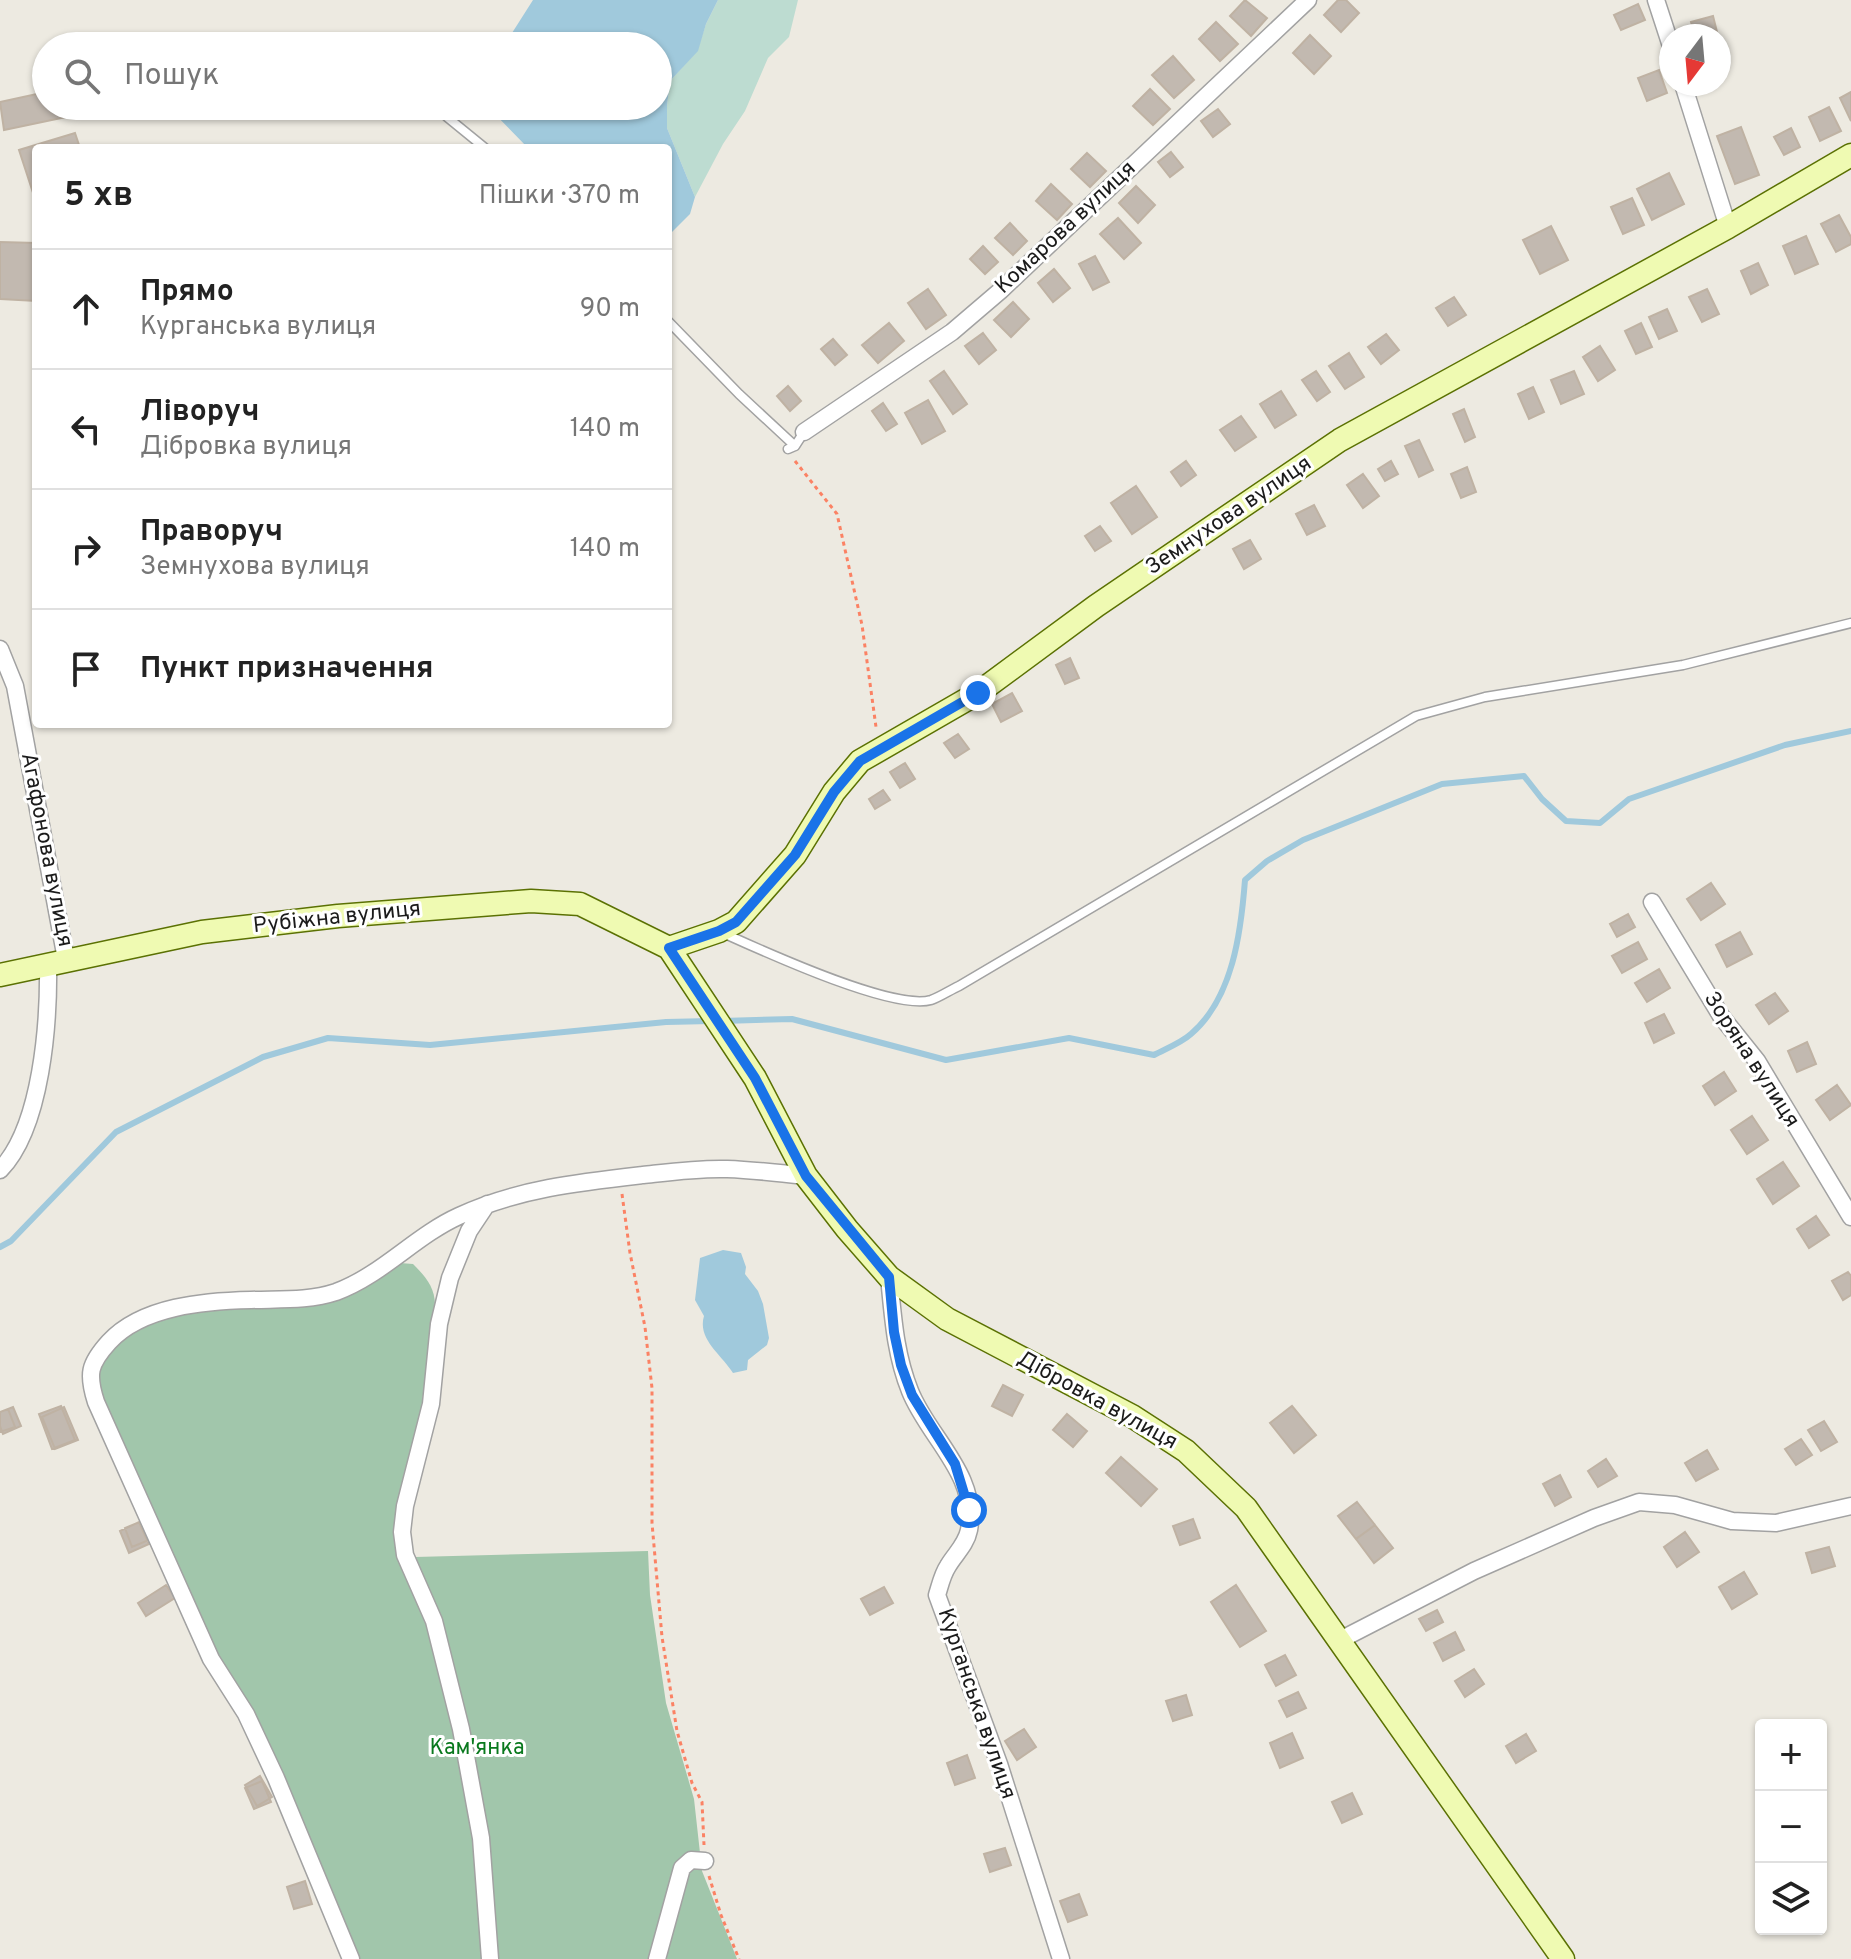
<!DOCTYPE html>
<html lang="uk">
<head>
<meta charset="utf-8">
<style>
  :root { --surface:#fff; --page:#f6f6f6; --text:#222; --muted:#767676; --line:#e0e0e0 }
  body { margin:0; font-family:Overpass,sans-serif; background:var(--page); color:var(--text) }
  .controls { position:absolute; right:24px; bottom:24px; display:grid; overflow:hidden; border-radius:8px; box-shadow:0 2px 6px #0004 }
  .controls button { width:72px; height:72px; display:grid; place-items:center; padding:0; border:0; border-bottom:2px solid var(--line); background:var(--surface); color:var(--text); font:40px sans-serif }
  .compass { position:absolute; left:1659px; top:24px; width:72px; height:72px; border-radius:50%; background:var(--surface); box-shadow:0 2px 6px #0004; rotate:196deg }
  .stop { position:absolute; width:24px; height:24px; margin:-18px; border:6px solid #1a73e8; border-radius:50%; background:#fff }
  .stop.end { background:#1a73e8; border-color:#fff; box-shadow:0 2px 8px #0008 }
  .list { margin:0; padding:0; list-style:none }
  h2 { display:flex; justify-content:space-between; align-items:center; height:104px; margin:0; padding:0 32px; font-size:34px }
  h2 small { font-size:26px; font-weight:400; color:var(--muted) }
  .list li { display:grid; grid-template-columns:52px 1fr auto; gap:24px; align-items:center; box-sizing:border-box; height:120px; padding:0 32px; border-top:2px solid var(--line) }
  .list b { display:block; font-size:30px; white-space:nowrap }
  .list p { margin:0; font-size:26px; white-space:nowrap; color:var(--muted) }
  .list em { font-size:26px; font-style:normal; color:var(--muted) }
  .icon { flex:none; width:44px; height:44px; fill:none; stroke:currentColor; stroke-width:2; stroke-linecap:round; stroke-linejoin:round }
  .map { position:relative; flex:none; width:1851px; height:1959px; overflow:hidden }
  .search { position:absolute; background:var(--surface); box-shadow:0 2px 6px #0004; left:32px; top:32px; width:640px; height:88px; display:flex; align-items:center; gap:20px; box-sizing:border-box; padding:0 28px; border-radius:44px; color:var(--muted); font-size:30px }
  .panel { position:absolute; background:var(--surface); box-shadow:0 2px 6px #0004; left:32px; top:144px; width:640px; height:584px; border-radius:8px }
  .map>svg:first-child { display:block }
</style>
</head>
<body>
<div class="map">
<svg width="1851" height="1959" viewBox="0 0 1851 1959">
  <rect width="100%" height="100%" fill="#edeae1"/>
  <path fill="#bddcd1" d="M 718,0 L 798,0 L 789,37 L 768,58 L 745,111 L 723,144 L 695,197 L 667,128 L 667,106 L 670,81 L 697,51 L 706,24 Z"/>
  <path fill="#a1c6ab" d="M 400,1263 L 413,1264 C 425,1276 435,1287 435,1305 L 418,1432 L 394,1524 L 396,1549 L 415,1557 L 648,1551 L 650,1595 L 666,1703 L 694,1799 L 702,1871 L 737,1959 L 355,1959 L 215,1656 L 95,1382 L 100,1364 L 126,1337 L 150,1324 L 180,1314 L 210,1308 L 317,1303 Z"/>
  <path fill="#a0c9dc" d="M 533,0 L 718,0 L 706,24 L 698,51 L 670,81 L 667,106 L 667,128 L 695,197 L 690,214 L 668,236 L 668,148 L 528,148 L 487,106 L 658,106 L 658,46 L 498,46 L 512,33 Z
    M 723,1250 L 741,1253 L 746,1267 L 745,1274 L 758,1291 L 763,1304 L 769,1338 L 767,1345 L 748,1360 L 747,1370 L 733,1373 C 722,1355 697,1339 704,1316 L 695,1300 L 700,1258 Z"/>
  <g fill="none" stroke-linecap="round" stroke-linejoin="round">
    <path stroke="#a0c9dc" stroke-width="6" d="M 722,1021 L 792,1019 L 946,1060 L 1069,1038 L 1154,1055 C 1165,1049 1181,1043 1191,1034 C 1233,998 1241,932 1245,880 L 1267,861 L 1303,840 L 1442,784 L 1524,776 L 1542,799 L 1566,821 L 1600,823 L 1629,799 L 1785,745 L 1851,731
      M 0,1247 L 11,1241 L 116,1132 L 263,1057 L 328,1038 L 430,1045 L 666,1022 L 711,1021"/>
  </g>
  <path fill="#c2b9b0" stroke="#bfb2a3" stroke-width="2" d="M 1245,0 L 1267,18 L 1251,36 L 1230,16 Z
    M 1338,0 L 1346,0 L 1359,13 L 1341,32 L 1324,15 Z
    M 1638,4 L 1645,20 L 1621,30 L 1614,15 Z
    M 1713,16 L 1718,36 L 1695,36 L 1691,22 Z
    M 1216,22 L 1238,44 L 1220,61 L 1199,39 Z
    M 1310,35 L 1331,56 L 1314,74 L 1293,53 Z
    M 1173,56 L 1194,80 L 1174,98 L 1152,75 Z
    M 1659,70 L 1667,93 L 1647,101 L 1638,78 Z
    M 1150,89 L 1170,109 L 1153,125 L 1133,106 Z
    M 46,92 L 46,106 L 69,106 L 71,116 L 4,130 L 0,102 Z
    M 1851,92 L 1851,121 L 1840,98 Z
    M 1829,107 L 1841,131 L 1820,141 L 1809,117 Z
    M 1218,109 L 1230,124 L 1213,137 L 1201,121 Z
    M 1741,127 L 1759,175 L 1735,184 L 1717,136 Z
    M 1791,128 L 1800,147 L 1784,155 L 1774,137 Z
    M 75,133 L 80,148 L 36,148 L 36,202 L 19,150 Z
    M 1171,152 L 1183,167 L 1170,177 L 1158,162 Z
    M 1087,153 L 1106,171 L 1090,187 L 1071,169 Z
    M 1669,173 L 1684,204 L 1652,220 L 1637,189 Z
    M 1051,184 L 1072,204 L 1057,220 L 1036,201 Z
    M 1136,186 L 1155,205 L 1138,223 L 1119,203 Z
    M 1632,198 L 1644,225 L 1623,234 L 1611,207 Z
    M 1839,215 L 1851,237 L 1851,244 L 1836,252 L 1821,224 Z
    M 1118,218 L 1141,243 L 1124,259 L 1100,234 Z
    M 1010,223 L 1027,241 L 1013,255 L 995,238 Z
    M 1551,226 L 1568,260 L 1540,274 L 1523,240 Z
    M 1806,236 L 1818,264 L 1795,274 L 1783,246 Z
    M 0,242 L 36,243 L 36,301 L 0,299 Z
    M 983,246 L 998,262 L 985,274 L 970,259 Z
    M 1095,256 L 1109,282 L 1093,290 L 1079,264 Z
    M 1758,263 L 1768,285 L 1751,294 L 1741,271 Z
    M 1054,269 L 1070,288 L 1053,302 L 1038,283 Z
    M 928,289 L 946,315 L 926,329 L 908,303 Z
    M 1707,289 L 1719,314 L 1702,322 L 1689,297 Z
    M 1454,297 L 1466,315 L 1448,326 L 1436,308 Z
    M 1013,302 L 1029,319 L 1011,337 L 994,320 Z
    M 1667,309 L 1677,331 L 1659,339 L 1649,317 Z
    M 889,323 L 904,341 L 878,363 L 862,345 Z
    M 1641,323 L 1652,347 L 1636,354 L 1625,331 Z
    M 983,333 L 996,350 L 979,364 L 965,346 Z
    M 1386,334 L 1399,350 L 1381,364 L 1368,347 Z
    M 833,339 L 847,355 L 835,365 L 821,349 Z
    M 1600,346 L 1615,370 L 1598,381 L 1583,357 Z
    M 1349,353 L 1364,377 L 1345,389 L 1329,366 Z
    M 944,371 L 967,404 L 953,414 L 930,381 Z
    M 1316,371 L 1330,392 L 1317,401 L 1302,380 Z
    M 1574,371 L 1584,394 L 1561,404 L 1551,380 Z
    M 788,386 L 801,401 L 790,411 L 777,396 Z
    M 1533,387 L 1544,412 L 1529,419 L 1518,394 Z
    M 1281,391 L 1296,415 L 1275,428 L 1260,404 Z
    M 928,400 L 945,431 L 922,444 L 905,413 Z
    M 883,403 L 897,424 L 886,431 L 872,411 Z
    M 1464,409 L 1475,437 L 1465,442 L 1453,414 Z
    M 1241,416 L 1256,437 L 1235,451 L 1220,430 Z
    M 1419,440 L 1433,470 L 1419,477 L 1405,446 Z
    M 1186,461 L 1196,475 L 1181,486 L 1171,472 Z
    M 1391,461 L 1398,474 L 1385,481 L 1378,469 Z
    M 1467,467 L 1476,492 L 1461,498 L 1451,474 Z
    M 1363,474 L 1379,496 L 1363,508 L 1347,485 Z
    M 1136,486 L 1157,517 L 1132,534 L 1111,503 Z
    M 1314,505 L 1325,526 L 1307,535 L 1296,514 Z
    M 1100,526 L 1111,541 L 1095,551 L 1085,536 Z
    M 1250,540 L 1261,559 L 1244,569 L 1233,549 Z
    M 1070,658 L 1079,678 L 1065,684 L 1056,665 Z
    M 1012,693 L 1022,711 L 1001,722 L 992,704 Z
    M 958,734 L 969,749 L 955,758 L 944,743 Z
    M 905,763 L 915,779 L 900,788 L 890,772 Z
    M 883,790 L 890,800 L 875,809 L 869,799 Z
    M 1711,883 L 1725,904 L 1701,920 L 1687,899 Z
    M 1628,914 L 1635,927 L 1617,937 L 1610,924 Z
    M 1740,932 L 1752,954 L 1727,967 L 1716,945 Z
    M 1638,942 L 1647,959 L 1622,973 L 1612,956 Z
    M 1659,969 L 1670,988 L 1647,1002 L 1635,983 Z
    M 1775,993 L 1788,1011 L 1769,1024 L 1756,1005 Z
    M 1664,1014 L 1674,1033 L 1654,1043 L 1645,1023 Z
    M 1807,1042 L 1816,1064 L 1797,1072 L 1788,1051 Z
    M 1724,1072 L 1736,1091 L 1715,1105 L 1703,1086 Z
    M 1837,1085 L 1851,1105 L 1830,1120 L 1816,1100 Z
    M 1752,1116 L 1768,1140 L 1747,1154 L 1731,1130 Z
    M 1783,1162 L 1799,1186 L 1773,1204 L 1757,1179 Z
    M 1816,1216 L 1829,1235 L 1809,1248 L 1797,1229 Z
    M 1848,1272 L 1851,1276 L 1851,1295 L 1843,1300 L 1832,1281 Z
    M 1003,1385 L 1023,1395 L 1012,1416 L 992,1406 Z
    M 61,1406 L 75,1440 L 52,1449 L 39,1414 Z
    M 1292,1406 L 1316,1435 L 1294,1453 L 1270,1423 Z
    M 13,1407 L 21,1426 L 3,1434 L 0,1426 L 0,1412 Z
    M 64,1407 L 78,1440 L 55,1449 L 42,1417 Z
    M 8,1409 L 15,1427 L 0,1432 L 0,1412 Z
    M 1067,1414 L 1087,1431 L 1073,1447 L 1053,1430 Z
    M 1824,1421 L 1837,1442 L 1821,1451 L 1808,1430 Z
    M 1801,1439 L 1812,1455 L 1796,1465 L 1785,1449 Z
    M 1707,1450 L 1718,1469 L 1696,1481 L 1685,1463 Z
    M 1121,1457 L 1157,1489 L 1141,1506 L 1106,1473 Z
    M 1606,1459 L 1617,1476 L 1598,1487 L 1588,1471 Z
    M 1560,1475 L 1571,1497 L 1555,1506 L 1543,1484 Z
    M 1357,1502 L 1375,1525 L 1356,1539 L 1338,1516 Z
    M 1193,1519 L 1200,1538 L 1180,1545 L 1173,1526 Z
    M 142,1521 L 149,1540 L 132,1547 L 125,1528 Z
    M 139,1522 L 149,1544 L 129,1553 L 120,1531 Z
    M 1375,1525 L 1393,1548 L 1374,1563 L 1356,1539 Z
    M 1685,1532 L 1699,1552 L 1677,1567 L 1664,1547 Z
    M 1829,1547 L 1835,1566 L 1812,1573 L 1806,1553 Z
    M 1744,1572 L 1757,1594 L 1732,1609 L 1719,1587 Z
    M 166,1585 L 175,1598 L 146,1616 L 138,1603 Z
    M 1236,1585 L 1266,1631 L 1240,1647 L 1211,1602 Z
    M 884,1587 L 893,1603 L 870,1615 L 861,1599 Z
    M 1437,1610 L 1443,1622 L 1426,1631 L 1419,1619 Z
    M 1455,1632 L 1464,1650 L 1443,1661 L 1434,1643 Z
    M 1285,1655 L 1296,1675 L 1276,1686 L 1265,1665 Z
    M 1474,1669 L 1484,1684 L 1465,1697 L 1455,1681 Z
    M 1298,1692 L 1306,1708 L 1287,1717 L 1279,1701 Z
    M 1186,1695 L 1192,1715 L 1173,1721 L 1166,1701 Z
    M 1024,1729 L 1036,1747 L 1017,1760 L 1005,1741 Z
    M 1292,1733 L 1303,1758 L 1280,1768 L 1270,1743 Z
    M 1526,1734 L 1536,1751 L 1516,1763 L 1506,1746 Z
    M 967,1755 L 975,1778 L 955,1785 L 947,1763 Z
    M 260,1776 L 272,1797 L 257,1806 L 245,1785 Z
    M 262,1781 L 271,1802 L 254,1809 L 245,1788 Z
    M 1352,1793 L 1362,1814 L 1342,1823 L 1332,1802 Z
    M 1005,1848 L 1011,1865 L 990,1872 L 984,1854 Z
    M 305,1881 L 312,1904 L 294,1909 L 287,1887 Z
    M 1079,1894 L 1087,1915 L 1068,1922 L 1060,1901 Z"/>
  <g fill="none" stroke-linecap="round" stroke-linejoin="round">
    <g stroke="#a2a2a2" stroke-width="11">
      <path id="lane" d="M 447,117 L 485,148
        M 668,321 L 739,394 L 795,446
        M 788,449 L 795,446 L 804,432
        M 723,933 C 763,951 893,1011 931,1000 C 940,997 950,990 959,986 L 1416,716 L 1485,697 L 1683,665 L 1851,623"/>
    </g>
    <g stroke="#a2a2a2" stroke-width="19">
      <path id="street" d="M 1656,0 L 1671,46
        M 1683,84 L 1728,227
        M 804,432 L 952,332 L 1000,291 L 1308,0
        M 0,649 L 15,686 L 66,959
        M 1652,902 L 1721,1016 L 1757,1061 L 1851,1217
        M 0,1170 C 42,1127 49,1022 48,963
        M 487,1204 L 469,1231 L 450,1278 L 439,1324 L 431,1404 L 405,1506 L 402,1532 L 405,1555 L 434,1621 L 461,1729 L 481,1838 L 490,1959
        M 889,1277 C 893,1316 895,1354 910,1391 C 928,1437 979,1475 969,1530 C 966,1545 955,1554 948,1566 C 942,1575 940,1586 937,1595 L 999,1764 L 1061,1959
        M 1340,1640 L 1474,1571 L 1594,1518 L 1639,1502 L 1675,1505 L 1732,1521 L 1776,1523 L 1851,1506
        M 351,1959 L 276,1778 L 246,1714 L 211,1659 L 96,1402 C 87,1374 89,1364 109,1342 C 142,1306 205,1301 251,1300 C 280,1299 309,1301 336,1292 C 382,1275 415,1236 459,1216 C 517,1189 581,1182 643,1175 C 670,1172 699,1168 727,1169 C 754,1170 780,1173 806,1176
        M 657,1959 L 682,1868 L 691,1860 L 705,1861"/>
    </g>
    <g stroke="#5b7103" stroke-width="25">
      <path id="secondary" d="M 669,948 L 719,931 L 736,922 L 795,855 L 834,792 L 860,761 L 978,693 L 1096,606 L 1340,440 L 1728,227 L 1851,155
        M 0,975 L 202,932 L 338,916 L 531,901 L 580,904 L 669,948 L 755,1078 L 806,1176 L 847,1229 L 889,1277 L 947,1319 L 1132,1416 L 1186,1451 L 1246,1508 L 1563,1959"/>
    </g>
    <path stroke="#fb8264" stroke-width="3" stroke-dasharray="4 4" stroke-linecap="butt" d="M 795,461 L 837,514 L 862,625 L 876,727
      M 622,1194 L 630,1253 L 645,1327 L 652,1388 L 652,1523 L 662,1637 L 677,1731 L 692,1783 L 702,1802 L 704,1845
      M 709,1876 L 721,1915 L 739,1959"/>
    <use href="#lane" stroke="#fff" stroke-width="8"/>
    <use href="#street" stroke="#fff" stroke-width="16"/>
    <use href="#secondary" stroke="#effab2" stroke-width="22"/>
  </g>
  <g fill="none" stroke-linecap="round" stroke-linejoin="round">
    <path stroke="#1a73e8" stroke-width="10" d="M 969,1510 L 955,1464 L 912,1395 L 901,1365 L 894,1332 L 889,1277 L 806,1176 L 755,1078 L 669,948 L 719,931 L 736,922 L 795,855 L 834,792 L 860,761 L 978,693"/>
  </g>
  <g text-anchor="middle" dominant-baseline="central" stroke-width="6" stroke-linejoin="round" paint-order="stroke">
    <g font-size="22" fill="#1b1b1b" stroke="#fff">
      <text transform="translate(1066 228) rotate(-43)">Комарова вулиця</text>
      <text transform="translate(1229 516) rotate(-34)">Земнухова вулиця</text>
      <text transform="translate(46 850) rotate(79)">Агафонова вулиця</text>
      <text transform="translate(337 918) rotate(-6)">Рубіжна вулиця</text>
      <text transform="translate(1751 1060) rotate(57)">Зоряна вулиця</text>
      <text transform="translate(1097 1401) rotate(29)">Дібровка вулиця</text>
      <text transform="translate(976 1704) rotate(71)">Курганська вулиця</text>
    </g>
    <g font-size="22" fill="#0a791e" stroke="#fff">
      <text x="477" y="1748">Кам'янка</text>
    </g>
  </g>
</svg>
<div class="controls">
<button>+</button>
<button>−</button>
<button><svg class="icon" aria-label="layers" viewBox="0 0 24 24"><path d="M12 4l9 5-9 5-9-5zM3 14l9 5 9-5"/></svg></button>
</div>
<svg class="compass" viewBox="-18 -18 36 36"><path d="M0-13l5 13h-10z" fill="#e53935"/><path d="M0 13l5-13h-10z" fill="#767676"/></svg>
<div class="stop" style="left:969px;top:1510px"></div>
<div class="stop end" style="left:978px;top:693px"></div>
<div class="search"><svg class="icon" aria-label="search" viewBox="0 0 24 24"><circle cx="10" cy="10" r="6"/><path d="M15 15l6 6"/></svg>Пошук</div>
<section class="panel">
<h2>5 хв<small>Пішки · 370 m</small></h2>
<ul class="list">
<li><svg class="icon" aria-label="ahead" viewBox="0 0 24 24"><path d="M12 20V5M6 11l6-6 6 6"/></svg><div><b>Прямо</b><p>Курганська вулиця</p></div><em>90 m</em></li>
<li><svg class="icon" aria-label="left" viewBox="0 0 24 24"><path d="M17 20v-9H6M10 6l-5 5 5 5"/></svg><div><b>Ліворуч</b><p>Дібровка вулиця</p></div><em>140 m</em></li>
<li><svg class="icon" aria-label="right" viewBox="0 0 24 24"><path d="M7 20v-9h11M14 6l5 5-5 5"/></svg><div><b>Праворуч</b><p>Земнухова вулиця</p></div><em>140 m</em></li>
<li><svg class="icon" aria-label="arrive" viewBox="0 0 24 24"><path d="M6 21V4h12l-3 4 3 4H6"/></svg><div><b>Пункт призначення</b></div></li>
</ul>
</section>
</div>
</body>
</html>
